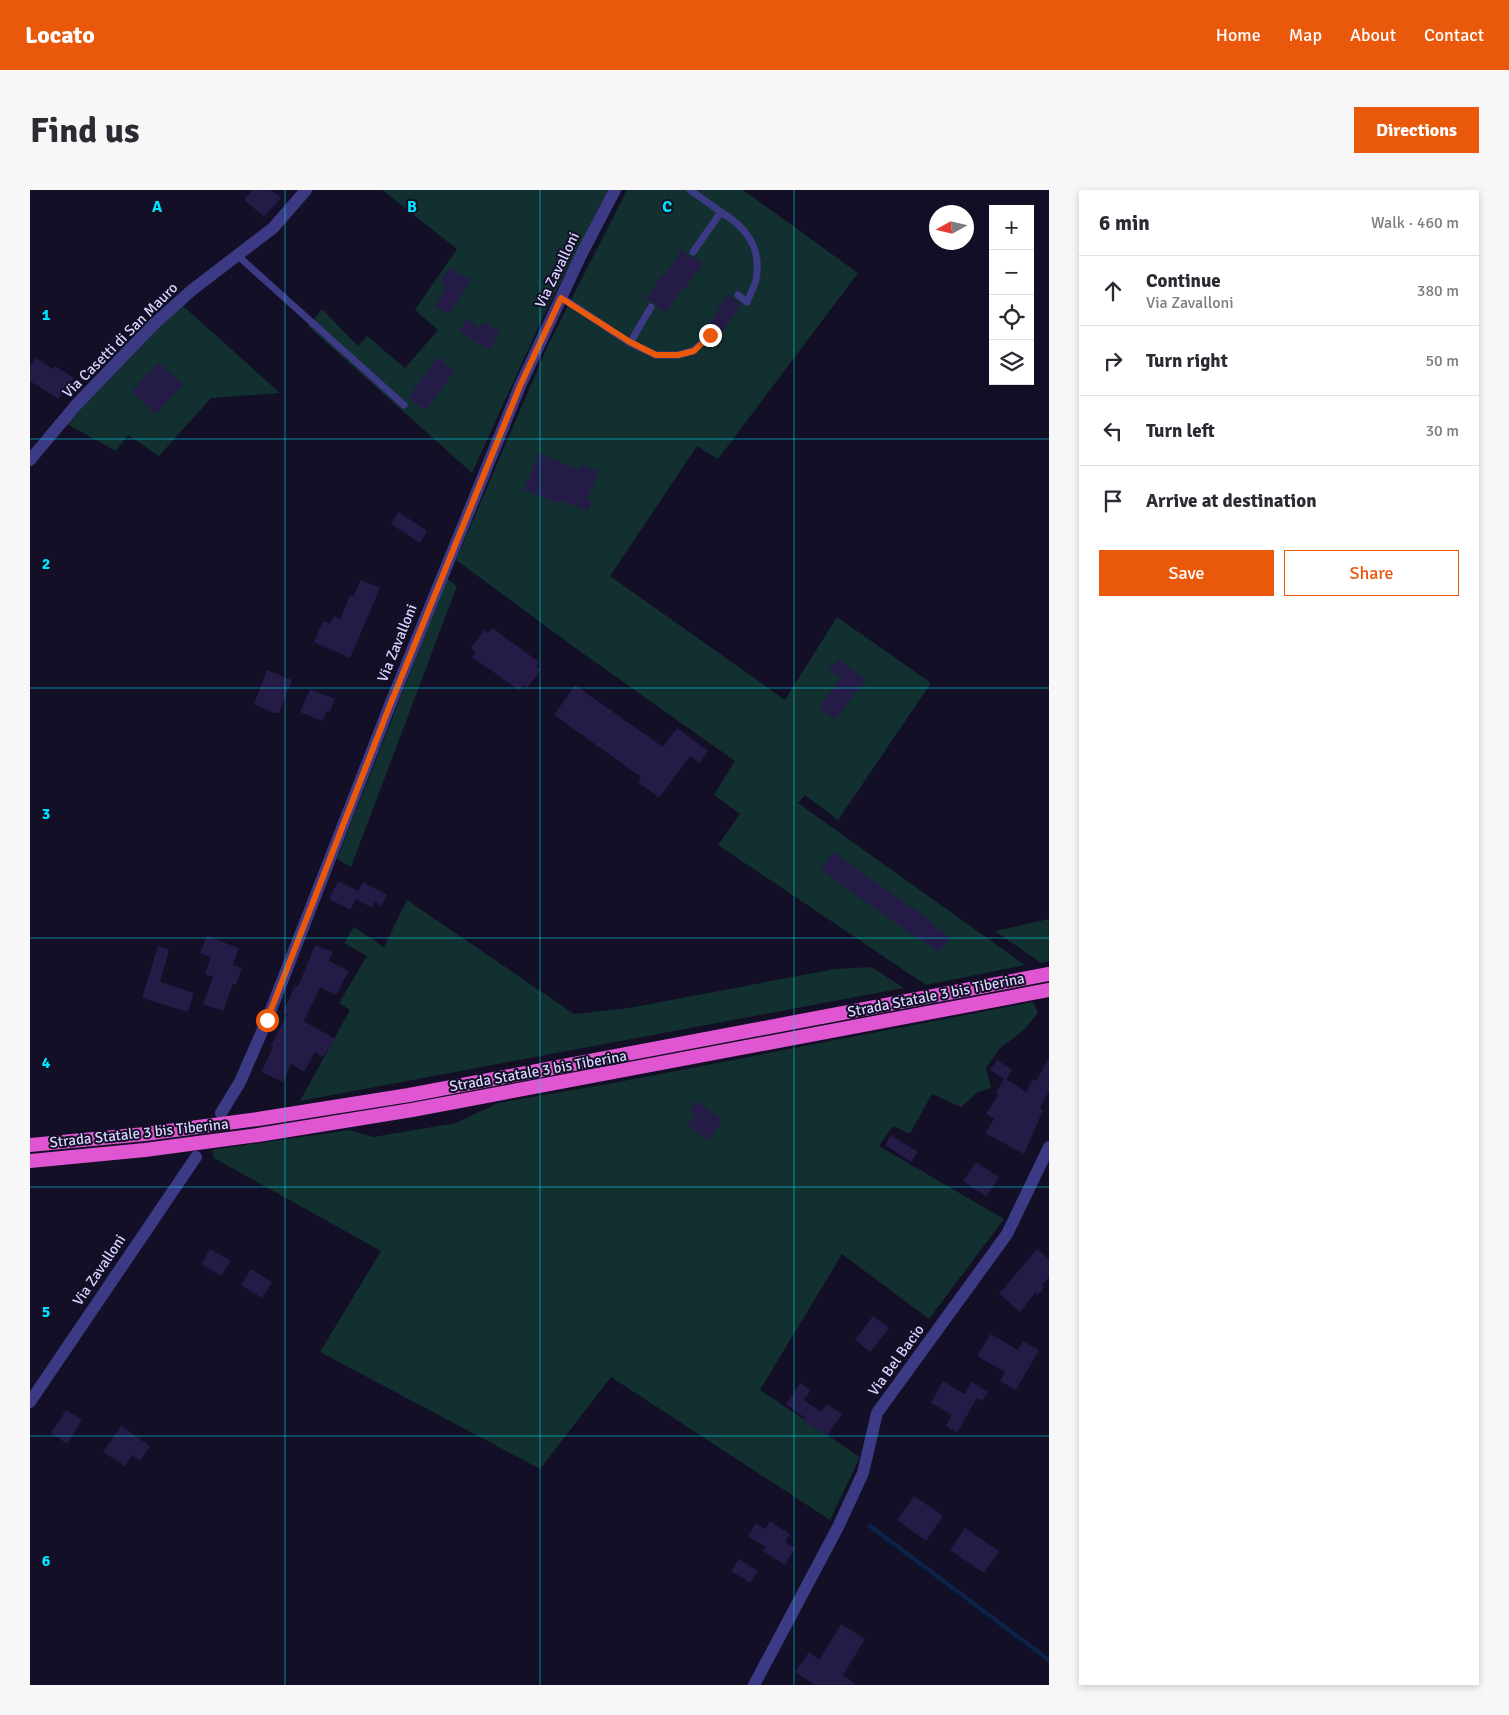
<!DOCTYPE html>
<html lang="en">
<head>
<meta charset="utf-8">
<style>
  :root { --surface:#fff; --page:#f7f7f7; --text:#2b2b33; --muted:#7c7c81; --line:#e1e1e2; --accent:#ea580c }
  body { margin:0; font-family:Signika,sans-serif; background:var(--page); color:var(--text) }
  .controls { position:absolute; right:15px; top:15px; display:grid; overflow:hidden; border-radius:0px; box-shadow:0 2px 8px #0003 }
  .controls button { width:45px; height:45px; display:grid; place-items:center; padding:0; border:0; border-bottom:1px solid var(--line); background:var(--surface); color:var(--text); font:25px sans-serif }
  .compass { position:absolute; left:899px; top:15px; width:45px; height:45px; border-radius:50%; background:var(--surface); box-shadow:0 2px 8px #0003; rotate:262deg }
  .stop { position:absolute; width:15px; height:15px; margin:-11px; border:4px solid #ea580c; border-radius:50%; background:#fff }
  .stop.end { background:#ea580c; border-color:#fff; box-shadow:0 1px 5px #0008 }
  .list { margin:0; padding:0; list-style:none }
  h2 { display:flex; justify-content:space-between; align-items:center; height:65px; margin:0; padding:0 20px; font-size:21px }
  h2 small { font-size:16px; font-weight:400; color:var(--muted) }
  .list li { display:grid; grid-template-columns:32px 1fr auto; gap:15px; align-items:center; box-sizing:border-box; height:70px; padding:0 20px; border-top:1px solid var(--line) }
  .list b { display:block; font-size:19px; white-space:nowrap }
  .list p { margin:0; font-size:16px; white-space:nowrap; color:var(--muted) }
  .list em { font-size:16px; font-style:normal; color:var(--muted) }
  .actions { display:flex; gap:10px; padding:15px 20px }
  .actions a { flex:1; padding:11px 0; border:1px solid var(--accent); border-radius:0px; text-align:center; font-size:18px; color:var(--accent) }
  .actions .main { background:var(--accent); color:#fff }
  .icon { flex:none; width:28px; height:28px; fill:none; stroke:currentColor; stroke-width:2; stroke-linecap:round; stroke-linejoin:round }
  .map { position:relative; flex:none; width:1019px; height:1495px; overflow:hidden; border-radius:0px }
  header { display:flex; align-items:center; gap:30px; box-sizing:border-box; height:70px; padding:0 25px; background:var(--accent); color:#fff }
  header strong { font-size:24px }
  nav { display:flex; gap:28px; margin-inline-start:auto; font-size:18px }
  .intro { display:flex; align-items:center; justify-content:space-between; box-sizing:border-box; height:120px; padding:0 30px }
  h1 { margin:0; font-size:35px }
  .button { padding:12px 22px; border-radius:0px; background:var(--accent); color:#fff; font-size:18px; font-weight:700 }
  main { display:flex; gap:30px; padding:0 30px }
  aside { flex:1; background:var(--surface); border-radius:0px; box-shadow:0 2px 8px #0003 }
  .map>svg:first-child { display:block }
</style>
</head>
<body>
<header>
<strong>Locato</strong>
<nav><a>Home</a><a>Map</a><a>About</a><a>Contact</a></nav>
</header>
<div class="intro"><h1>Find us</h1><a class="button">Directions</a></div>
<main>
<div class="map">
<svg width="1019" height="1495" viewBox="0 0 1019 1495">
  <rect width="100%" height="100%" fill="#130f26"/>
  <path fill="#12302f" d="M 352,0 L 578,0 L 513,127 L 442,283 L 278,136 L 292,119 L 328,156 L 337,146 L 375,178 L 408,140 L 385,120 L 427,59 Z
    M 597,0 L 713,0 L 828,83 L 688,269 L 667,256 L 580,386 L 755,510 L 807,427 L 901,493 L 808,630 L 775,605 L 768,613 L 995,775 L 896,795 L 688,655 L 710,624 L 684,605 L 705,571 L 548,460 L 426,370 L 518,155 Z
    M 151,114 L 250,203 L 181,208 L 129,266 L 98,245 L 86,261 L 35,233 Z
    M 417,389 L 427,396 L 321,677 L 307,669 Z
    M 377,710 L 544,824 L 599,818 L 805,779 L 841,777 L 874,798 L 270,911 L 320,820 L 309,813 L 337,766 L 314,753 L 324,737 L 354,757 Z
    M 1019,729 L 1019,771 L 1011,773 L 965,741 Z
    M 1003,812 L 1008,823 L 994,840 L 970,858 L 956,878 L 961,898 L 948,902 L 931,917 L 902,904 L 880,944 L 863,936 L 849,956 L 974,1029 L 899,1129 L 812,1064 L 730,1200 L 830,1267 L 800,1330 L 581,1187 L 510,1279 L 290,1162 L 351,1061 L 184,968 L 182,960 L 320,940 L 343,947 L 426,933 L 468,913 L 583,893 Z"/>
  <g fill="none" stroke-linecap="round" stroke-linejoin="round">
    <path stroke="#0c2248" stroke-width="4.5" d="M 840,1336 L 1019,1470"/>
  </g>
  <path fill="#241b47" d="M 222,0 L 241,0 L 251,8 L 234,27 L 214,10 Z
    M 652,59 L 660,67 L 664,67 L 673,73 L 655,99 L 653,98 L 636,123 L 624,113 L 616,109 L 632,84 L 635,86 Z
    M 419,78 L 440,90 L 419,125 L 405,117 L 416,97 L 410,93 Z
    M 698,104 L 711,114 L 690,146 L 677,137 Z
    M 437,129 L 450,138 L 454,132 L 470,142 L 459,160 L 429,141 Z
    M 407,167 L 425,180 L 396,220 L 378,208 Z
    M 6,168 L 23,179 L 25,176 L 44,188 L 28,209 L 0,191 L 0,176 Z
    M 129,173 L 153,195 L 125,224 L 102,202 L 116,184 L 117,185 Z
    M 509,263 L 550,280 L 552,275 L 569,282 L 557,309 L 562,311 L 558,321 L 529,310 L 527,313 L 494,300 Z
    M 369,322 L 397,341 L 390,353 L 361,334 Z
    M 331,390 L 350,398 L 320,468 L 284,452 L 293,431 L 300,434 L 304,426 L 310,429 L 320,405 L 323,407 Z
    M 462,438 L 509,472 L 506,477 L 511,480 L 497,498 L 493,495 L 489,500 L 442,467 L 446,462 L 441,458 L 454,440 L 458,443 Z
    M 808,469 L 836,490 L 828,501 L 827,500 L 805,530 L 789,518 L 811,488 L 799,480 Z
    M 237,480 L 262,490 L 249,523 L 244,523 L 224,514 Z
    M 545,495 L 633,557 L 647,538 L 678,561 L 670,573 L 660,566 L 629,608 L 608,592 L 611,587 L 524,525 Z
    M 280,499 L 305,509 L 300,522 L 297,521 L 292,531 L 270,522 Z
    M 803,662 L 901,731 L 900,733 L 920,747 L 909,762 L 889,748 L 888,749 L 791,680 Z
    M 308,691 L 328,701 L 333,692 L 357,705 L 351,716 L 345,712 L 342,718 L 326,709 L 320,720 L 299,709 Z
    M 177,746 L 209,758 L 203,775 L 212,778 L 206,795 L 203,794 L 193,821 L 173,814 L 183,787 L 175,784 L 181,767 L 170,763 Z
    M 285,755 L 303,762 L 299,771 L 319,781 L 306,805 L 290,797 L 274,831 L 305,849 L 293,867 L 285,862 L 274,882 L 261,874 L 253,892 L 231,882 L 243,857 L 241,856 L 257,824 L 253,822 L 265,796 L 268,797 Z
    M 128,756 L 139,760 L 130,792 L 164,803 L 158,822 L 112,808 Z
    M 1019,868 L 1019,901 L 1010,918 L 1013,920 L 994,964 L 955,943 L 964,929 L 956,924 L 969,904 L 966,902 L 974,889 L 960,880 L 967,870 L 982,880 L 976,889 L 996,902 L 1003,889 L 1006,891 Z
    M 667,911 L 693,930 L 678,950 L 657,935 L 665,924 L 660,920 Z
    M 861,945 L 888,962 L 881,972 L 855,955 Z
    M 946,972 L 969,987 L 956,1007 L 933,991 Z
    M 180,1059 L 201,1071 L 191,1086 L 171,1074 Z
    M 1007,1059 L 1019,1069 L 1019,1087 L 1012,1095 L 1015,1097 L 1008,1105 L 1005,1103 L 990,1122 L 969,1104 Z
    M 221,1079 L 242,1092 L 232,1108 L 211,1095 Z
    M 843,1126 L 859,1138 L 840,1162 L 825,1150 Z
    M 961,1144 L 988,1160 L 993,1151 L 1009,1160 L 986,1200 L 970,1191 L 975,1182 L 947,1166 Z
    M 913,1191 L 935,1204 L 941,1192 L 958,1202 L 952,1211 L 947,1208 L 927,1243 L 916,1236 L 922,1225 L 901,1213 Z
    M 770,1193 L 781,1200 L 774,1210 L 791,1222 L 797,1214 L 812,1224 L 797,1246 L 773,1230 L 775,1228 L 756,1214 Z
    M 36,1220 L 52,1230 L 37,1254 L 21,1243 Z
    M 91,1236 L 120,1256 L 110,1271 L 102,1265 L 95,1276 L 73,1262 Z
    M 884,1306 L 913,1326 L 896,1351 L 867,1330 Z
    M 740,1331 L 760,1344 L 755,1352 L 765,1358 L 755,1375 L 733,1361 L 736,1357 L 718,1346 L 726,1333 L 735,1339 Z
    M 935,1338 L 969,1361 L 954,1383 L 920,1360 Z
    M 709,1369 L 728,1381 L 720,1393 L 701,1381 Z
    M 811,1434 L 835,1449 L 813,1485 L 827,1495 L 785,1495 L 765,1482 L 779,1462 L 789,1470 Z"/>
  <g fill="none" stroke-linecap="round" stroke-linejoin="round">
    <path stroke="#3d3a85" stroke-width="7" d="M 660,0 L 691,22 L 663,62
      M 691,22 C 717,38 732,58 726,90 C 724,97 720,105 717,112 L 708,105
      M 208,66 L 374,215
      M 531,107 L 600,153 L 621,117
      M 600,153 L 626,165 L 648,165 L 663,161 L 680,145"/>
    <path stroke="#3d3a85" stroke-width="12" d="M 0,270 L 46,215 L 124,134 L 162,100 L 243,38 L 276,0
      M 191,923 L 210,892 L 237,830 L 360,515 L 490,196 L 551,65 L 585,0
      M 0,1212 L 166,967
      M 724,1495 L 808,1337 L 833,1283 L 847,1223 L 977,1044 L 1019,957"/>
    <path stroke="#e055d1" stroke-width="14" d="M 0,955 L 115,944 L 228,929 L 379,905 L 1019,784
      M 0,971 L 115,960 L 228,945 L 382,920 L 1019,800"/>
  </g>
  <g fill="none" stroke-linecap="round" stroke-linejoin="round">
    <path stroke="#ea580c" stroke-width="6" d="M 237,830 L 360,515 L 490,196 L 531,108 L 600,152 L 626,165 L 648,165 L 664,161 L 680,145"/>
  </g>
  <path fill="none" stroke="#00e5ff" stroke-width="1" stroke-opacity="0.55" d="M 255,0 L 255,1495M 510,0 L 510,1495M 764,0 L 764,1495M 0,249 L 1019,249M 0,498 L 1019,498M 0,748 L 1019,748M 0,997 L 1019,997M 0,1246 L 1019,1246"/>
  <g text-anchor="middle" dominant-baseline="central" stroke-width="4" stroke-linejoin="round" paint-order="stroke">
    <g font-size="15" fill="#d9d4ff" stroke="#130f26">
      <text transform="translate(527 80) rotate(-64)">Via Zavalloni</text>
      <text transform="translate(90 150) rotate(-45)">Via Casetti di San Mauro</text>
      <text transform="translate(367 453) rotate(-68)">Via Zavalloni</text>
      <text transform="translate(906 805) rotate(-11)">Strada Statale 3 bis Tiberina</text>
      <text transform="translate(508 881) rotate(-10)">Strada Statale 3 bis Tiberina</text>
      <text transform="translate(109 943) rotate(-6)">Strada Statale 3 bis Tiberina</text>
      <text transform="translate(69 1080) rotate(-56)">Via Zavalloni</text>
      <text transform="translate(866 1170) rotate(-54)">Via Bel Bacio</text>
    </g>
  </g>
  <g font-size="16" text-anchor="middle" font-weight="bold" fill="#00e5ff" stroke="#130f26" stroke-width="4" stroke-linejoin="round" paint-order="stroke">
    <text x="127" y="22">A</text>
    <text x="382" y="22">B</text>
    <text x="637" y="22">C</text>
    <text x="16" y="130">1</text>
    <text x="16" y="379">2</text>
    <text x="16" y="629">3</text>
    <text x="16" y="878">4</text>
    <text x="16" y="1127">5</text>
    <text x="16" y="1376">6</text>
  </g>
</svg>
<div class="controls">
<button>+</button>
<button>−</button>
<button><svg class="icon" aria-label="locate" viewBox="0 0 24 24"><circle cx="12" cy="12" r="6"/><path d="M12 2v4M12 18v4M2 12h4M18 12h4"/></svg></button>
<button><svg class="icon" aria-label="layers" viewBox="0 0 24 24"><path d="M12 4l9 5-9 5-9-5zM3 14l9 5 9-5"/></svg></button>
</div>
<svg class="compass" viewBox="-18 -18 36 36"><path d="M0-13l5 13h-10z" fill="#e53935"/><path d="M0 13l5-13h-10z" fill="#7c7c81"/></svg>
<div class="stop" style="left:237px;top:830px"></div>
<div class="stop end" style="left:680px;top:145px"></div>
</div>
<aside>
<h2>6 min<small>Walk · 460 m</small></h2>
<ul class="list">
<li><svg class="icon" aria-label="ahead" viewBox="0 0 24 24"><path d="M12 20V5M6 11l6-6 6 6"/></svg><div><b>Continue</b><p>Via Zavalloni</p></div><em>380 m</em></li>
<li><svg class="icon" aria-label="right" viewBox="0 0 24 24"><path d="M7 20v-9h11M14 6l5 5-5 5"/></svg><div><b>Turn right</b></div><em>50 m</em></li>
<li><svg class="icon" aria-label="left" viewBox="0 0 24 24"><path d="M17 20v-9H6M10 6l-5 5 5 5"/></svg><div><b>Turn left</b></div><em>30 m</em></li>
<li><svg class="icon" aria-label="arrive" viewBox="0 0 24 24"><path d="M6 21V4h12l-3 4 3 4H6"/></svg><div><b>Arrive at destination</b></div></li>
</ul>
<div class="actions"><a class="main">Save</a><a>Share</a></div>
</aside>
</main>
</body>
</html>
